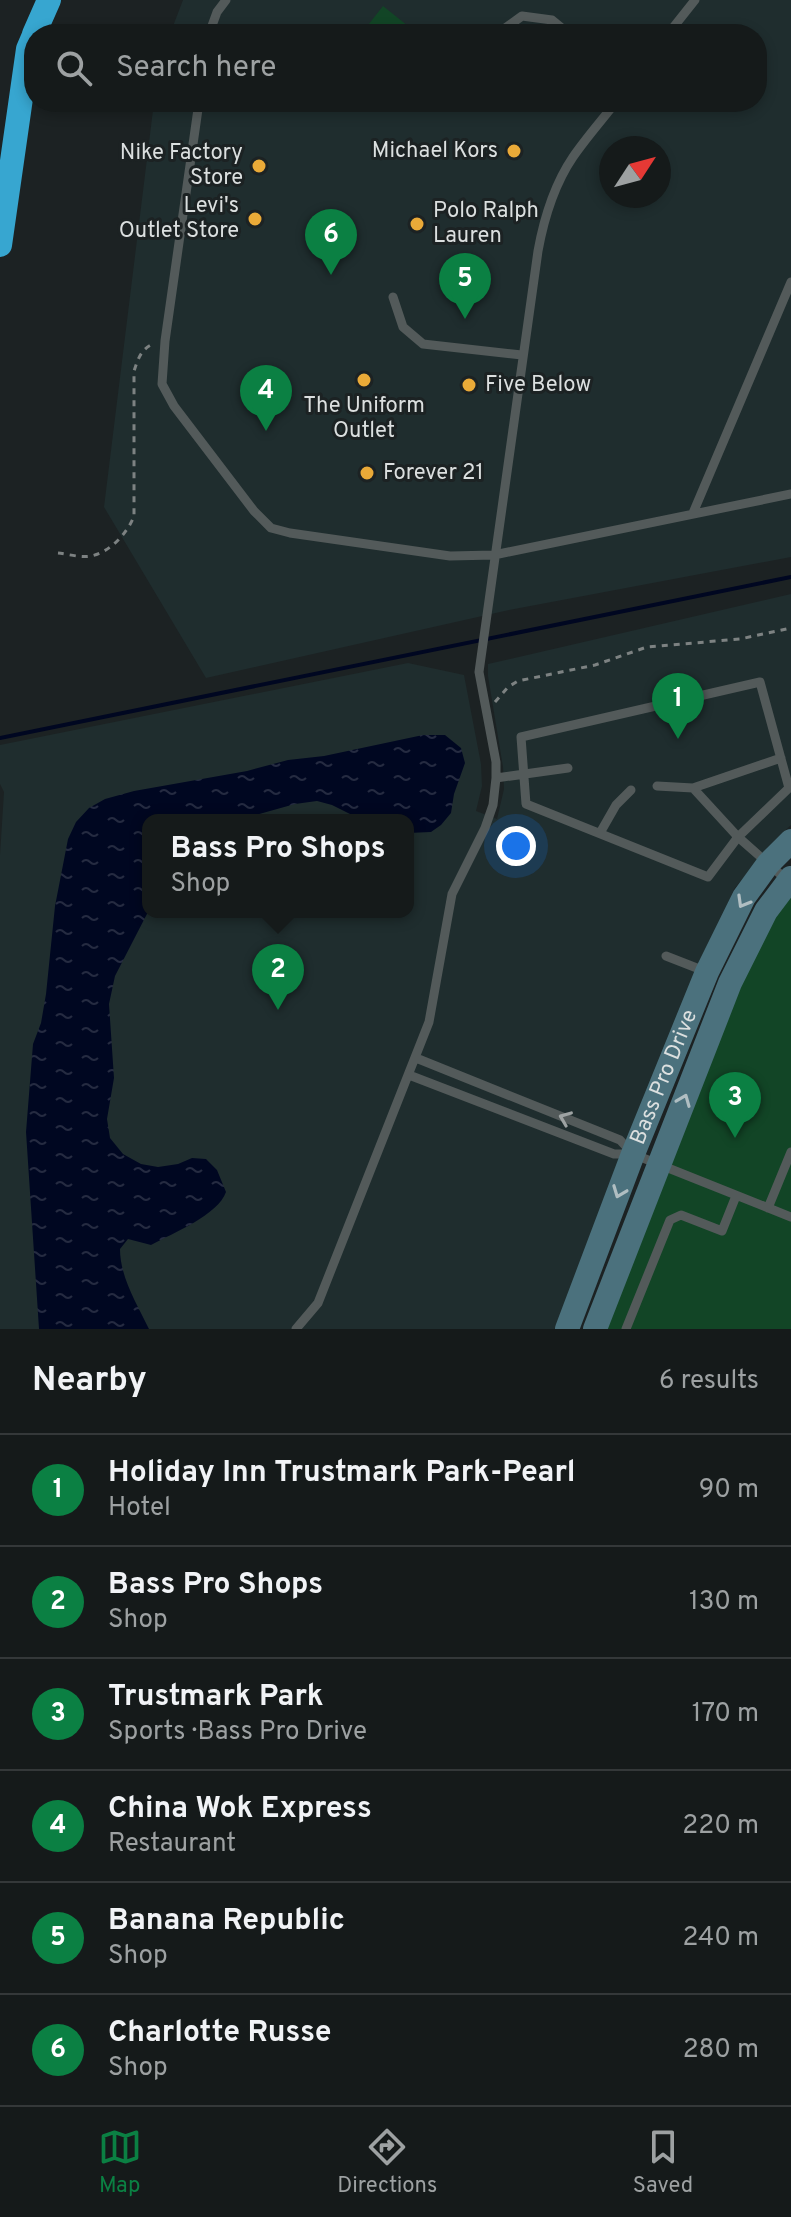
<!DOCTYPE html>
<html lang="en">
<head>
<meta charset="utf-8">
<style>
  :root { --surface:#151a1a; --page:#222727; --text:#f1f3f6; --muted:#9da1a2; --line:#343839; --accent:#0b8043 }
  body { margin:0; font-family:Overpass,sans-serif; background:var(--page); color:var(--text) }
  .compass { position:absolute; left:599px; top:136px; width:72px; height:72px; border-radius:50%; background:var(--surface); box-shadow:0 4px 12px #0003; rotate:54deg }
  .you { position:absolute; left:516px; top:846px; width:28px; height:28px; margin:-20px; border:6px solid #fff; border-radius:50%; background:#1a73e8; box-shadow:0 0 0 12px #1a73e833 }
  .badge { display:grid; place-items:center; width:52px; height:52px; border-radius:50%; background:var(--accent); color:#fff; font-size:26px; font-weight:700 }
  .pin { position:absolute; translate:-50% -66px; filter:drop-shadow(0 2px 4px #0008) }
  .pin::after { content:''; position:absolute; top:42px; width:28px; height:24px; background:inherit; clip-path:polygon(0 0,100% 0,50% 100%) }
  .popup { position:absolute; left:142px; top:814px; width:272px; height:104px; box-sizing:border-box; display:grid; place-content:center; border-radius:16px; background:var(--surface); filter:drop-shadow(0 2px 6px #0005); font-size:26px; white-space:nowrap; color:var(--muted) }
  .popup b { font-size:30px; color:var(--text) }
  .popup::after { content:''; position:absolute; left:50%; top:100%; margin-left:-16px; border:16px solid transparent; border-top-color:var(--surface) }
  .list { margin:0; padding:0; list-style:none }
  h2 { display:flex; justify-content:space-between; align-items:center; height:104px; margin:0; padding:0 32px; font-size:34px }
  h2 small { font-size:26px; font-weight:400; color:var(--muted) }
  .list li { display:grid; grid-template-columns:52px 1fr auto; gap:24px; align-items:center; box-sizing:border-box; height:112px; padding:0 32px; border-top:2px solid var(--line) }
  .list b { display:block; font-size:30px; white-space:nowrap }
  .list p { margin:0; font-size:26px; white-space:nowrap; color:var(--muted) }
  .list em { font-size:26px; font-style:normal; color:var(--muted) }
  .icon { flex:none; width:44px; height:44px; fill:none; stroke:currentColor; stroke-width:2; stroke-linecap:round; stroke-linejoin:round }
  .map { position:relative; flex:none; width:791px; height:1329px; overflow:hidden }
  .search { position:absolute; background:var(--surface); box-shadow:0 4px 12px #0003; left:24px; right:24px; top:24px; height:88px; display:flex; align-items:center; gap:20px; box-sizing:border-box; padding:0 28px; border-radius:32px; color:var(--muted); font-size:30px }
  .sheet { height:776px; background:var(--surface) }
  nav { display:flex; justify-content:space-around; align-items:center; box-sizing:border-box; height:112px; border-top:2px solid var(--line); background:var(--surface); font-size:22px; color:var(--muted) }
  nav a { display:grid; justify-items:center; gap:4px }
  nav .on { color:var(--accent) }
  .map>svg:first-child { display:block }
</style>
</head>
<body>
<div class="map">
<svg width="791" height="1329" viewBox="0 0 791 1329">
  <defs>
    <pattern id="water-ripples" width="26" height="14" patternUnits="userSpaceOnUse" patternTransform="scale(2)"><rect width="26" height="14" fill="#000721"/><path d="M2 4q2-2 4 0t4 0M15 11q2-2 4 0t4 0" fill="none" stroke="#252b41"/></pattern>
  </defs>
  <rect width="100%" height="100%" fill="#1c2223"/>
  <path fill="#1f2d2e" fill-rule="evenodd" d="M 183,0 L 791,0 L 791,557 L 509,610 L 206,678 L 104,507 L 154,102 L 757,102 L 757,34 L 170,34 ZM 611,148 L 659,148 L 659,196 L 611,196 Z
    M 791,594 L 791,825 L 775,840 L 734,889 L 557,1329 L 0,1329 L 0,855 L 4,792 L 0,784 L 0,745 L 408,663 L 464,675 L 481,764 L 482,786 L 476,811 L 497,819 L 504,789 L 503,767 L 488,676 L 488,664 ZM 148,820 L 408,820 L 408,912 L 148,912 Z"/>
  <path fill="#124526" d="M 383,6 L 418,34 L 371,34 L 365,29 Z
    M 791,887 L 791,1329 L 603,1329 L 754,947 Z"/>
  <path fill="url(#water-ripples)" d="M 423,735 L 445,735 L 461,748 L 465,763 L 454,794 L 451,813 L 441,825 L 431,832 L 408,833 L 408,820 L 362,820 L 332,805 L 317,801 L 295,804 L 245,818 L 229,820 L 148,820 L 148,912 L 115,976 L 109,1004 L 114,1078 L 107,1119 L 110,1138 L 123,1154 L 141,1164 L 158,1167 L 178,1164 L 192,1158 L 206,1159 L 217,1170 L 226,1192 C 218,1215 173,1233 151,1245 L 128,1239 L 120,1249 C 120,1277 137,1304 149,1329 L 39,1329 L 26,1132 L 33,1044 L 41,1023 L 46,994 L 55,906 L 68,839 L 76,822 L 89,808 L 105,799 L 134,791 L 247,771 L 288,760 L 324,756 Z"/>
  <g fill="none" stroke-linecap="round" stroke-linejoin="round">
    <path stroke="#000721" stroke-width="4" d="M 0,738 L 791,577"/>
    <path stroke="#7d8282" stroke-width="3" stroke-dasharray="6 6" stroke-linecap="butt" d="M 58,553 C 68,554 80,558 91,556 C 110,552 127,534 134,516 L 134,371 C 138,359 141,349 153,344
      M 495,702 L 508,687 L 518,681 L 595,665 L 647,647 L 740,639 L 791,628"/>
    <path stroke="#535a5a" stroke-width="9" d="M 209,34 L 217,12 L 226,0
      M 497,34 L 522,16 L 552,20 L 569,34
      M 668,34 L 695,0
      M 199,102 L 165,341 L 162,384 L 174,406 L 254,511 L 271,528 L 290,533 L 450,556 L 494,555 L 791,494
      M 393,297 L 403,327 L 423,344 L 522,355
      M 693,513 L 791,282
      M 760,682 L 789,788 L 738,837 L 708,877 L 526,804 L 521,737 Z
      M 496,778 L 568,768
      M 657,786 L 693,788 L 781,758
      M 693,788 L 738,837 L 788,881
      M 600,833 L 616,805 L 631,790
      M 666,956 L 707,972
      M 416,1058 L 620,1140 L 633,1154 L 791,1217
      M 409,1075 L 614,1154 L 631,1154
      M 768,1208 L 791,1152
      M 296,1329 L 318,1303 L 429,1022 L 452,894 L 485,828 L 493,805 L 496,778 L 496,762 L 479,672 L 538,251 C 544,218 554,185 573,157 C 586,138 602,120 616,102
      M 626,1329 L 670,1220 L 681,1215 L 722,1231 L 736,1196"/>
    <g stroke="#4b717d" stroke-width="24">
      <path id="s1" d="M 567,1329 L 633,1154 L 707,972 L 744,897 L 768,864 L 791,841"/>
      <path d="M 595,1329 L 730,983 L 766,911 L 791,878"/>
    </g>
    <path stroke="#37a6d0" stroke-width="24" d="M 34,34 L 49,0
      M 0,245 L 28,49 L 34,35"/>
  </g>
  <defs><path id="oneway-chevron" d="M-2-3.5L2.5 0L-2 3.5" fill="none" stroke-width="1.6" stroke-linecap="round" stroke-linejoin="round" transform="scale(2)"/></defs>
  <g stroke="#b0bec2">
    <use href="#oneway-chevron" transform="translate(743 902) rotate(120)"/>
    <use href="#oneway-chevron" transform="translate(684 1100) rotate(-68)"/>
    <use href="#oneway-chevron" transform="translate(619 1192) rotate(111)"/>
  </g>
  <use stroke="#9ea3a3" href="#oneway-chevron" transform="translate(565 1118) rotate(-158)"/>
  <g fill="#eaaa38" stroke="#1c2223" stroke-width="3">
    <circle cx="514" cy="151" r="8"/>
    <circle cx="259" cy="166" r="8"/>
    <circle cx="255" cy="219" r="8"/>
    <circle cx="417" cy="224" r="8"/>
    <circle cx="364" cy="380" r="8"/>
    <circle cx="469" cy="385" r="8"/>
    <circle cx="367" cy="473" r="8"/>
  </g>
  <g text-anchor="middle" dominant-baseline="central" stroke-width="6" stroke-linejoin="round" paint-order="stroke">
    <g font-size="22" fill="#dbdfdf" stroke="#1c2223" text-anchor="end">
      <text x="498" y="151">Michael Kors</text>
      <text x="243" y="153">Nike Factory<tspan x="243" dy="25">Store</tspan></text>
      <text x="239" y="206">Levi's<tspan x="239" dy="25">Outlet Store</tspan></text>
      <text x="433" y="211" text-anchor="start">Polo Ralph<tspan x="433" dy="25">Lauren</tspan></text>
      <text x="485" y="385" text-anchor="start">Five Below</text>
      <text x="364" y="406" text-anchor="middle">The Uniform<tspan x="364" dy="25">Outlet</tspan></text>
      <text x="383" y="473" text-anchor="start">Forever 21</text>
    </g>
    <g font-size="22" fill="#dbdfdf" stroke="#1c2223">
      <text stroke="none"><textPath href="#s1" startOffset="270">Bass Pro Drive</textPath></text>
    </g>
  </g>
</svg>
<svg class="compass" viewBox="-18 -18 36 36"><path d="M0-13l5 13h-10z" fill="#e53935"/><path d="M0 13l5-13h-10z" fill="#9da1a2"/></svg>
<div class="you"></div>
<div class="pin badge" style="left:678px;top:739px">1</div>
<div class="pin badge" style="left:278px;top:1010px">2</div>
<div class="popup"><b>Bass Pro Shops</b>Shop</div>
<div class="pin badge" style="left:735px;top:1138px">3</div>
<div class="pin badge" style="left:266px;top:431px">4</div>
<div class="pin badge" style="left:465px;top:319px">5</div>
<div class="pin badge" style="left:331px;top:275px">6</div>
<div class="search"><svg class="icon" aria-label="search" viewBox="0 0 24 24"><circle cx="10" cy="10" r="6"/><path d="M15 15l6 6"/></svg>Search here</div>
</div>
<section class="sheet">
<h2>Nearby<small>6 results</small></h2>
<ul class="list">
<li><span class="badge">1</span><div><b>Holiday Inn Trustmark Park-Pearl</b><p>Hotel</p></div><em>90 m</em></li>
<li><span class="badge">2</span><div><b>Bass Pro Shops</b><p>Shop</p></div><em>130 m</em></li>
<li><span class="badge">3</span><div><b>Trustmark Park</b><p>Sports · Bass Pro Drive</p></div><em>170 m</em></li>
<li><span class="badge">4</span><div><b>China Wok Express</b><p>Restaurant</p></div><em>220 m</em></li>
<li><span class="badge">5</span><div><b>Banana Republic</b><p>Shop</p></div><em>240 m</em></li>
<li><span class="badge">6</span><div><b>Charlotte Russe</b><p>Shop</p></div><em>280 m</em></li>
</ul>
</section>
<nav>
<a class="on"><svg class="icon" aria-label="map" viewBox="0 0 24 24"><path d="M3 6l6-2 6 2 6-2v14l-6 2-6-2-6 2zM9 4v14M15 6v14"/></svg>Map</a>
<a><svg class="icon" aria-label="directions" viewBox="0 0 24 24"><path d="M12 3l9 9-9 9-9-9zM9 14v-3h6M13 9l2 2-2 2"/></svg>Directions</a>
<a><svg class="icon" aria-label="saved" viewBox="0 0 24 24"><path d="M7 4h10v16l-5-4-5 4z"/></svg>Saved</a>
</nav>
</body>
</html>
